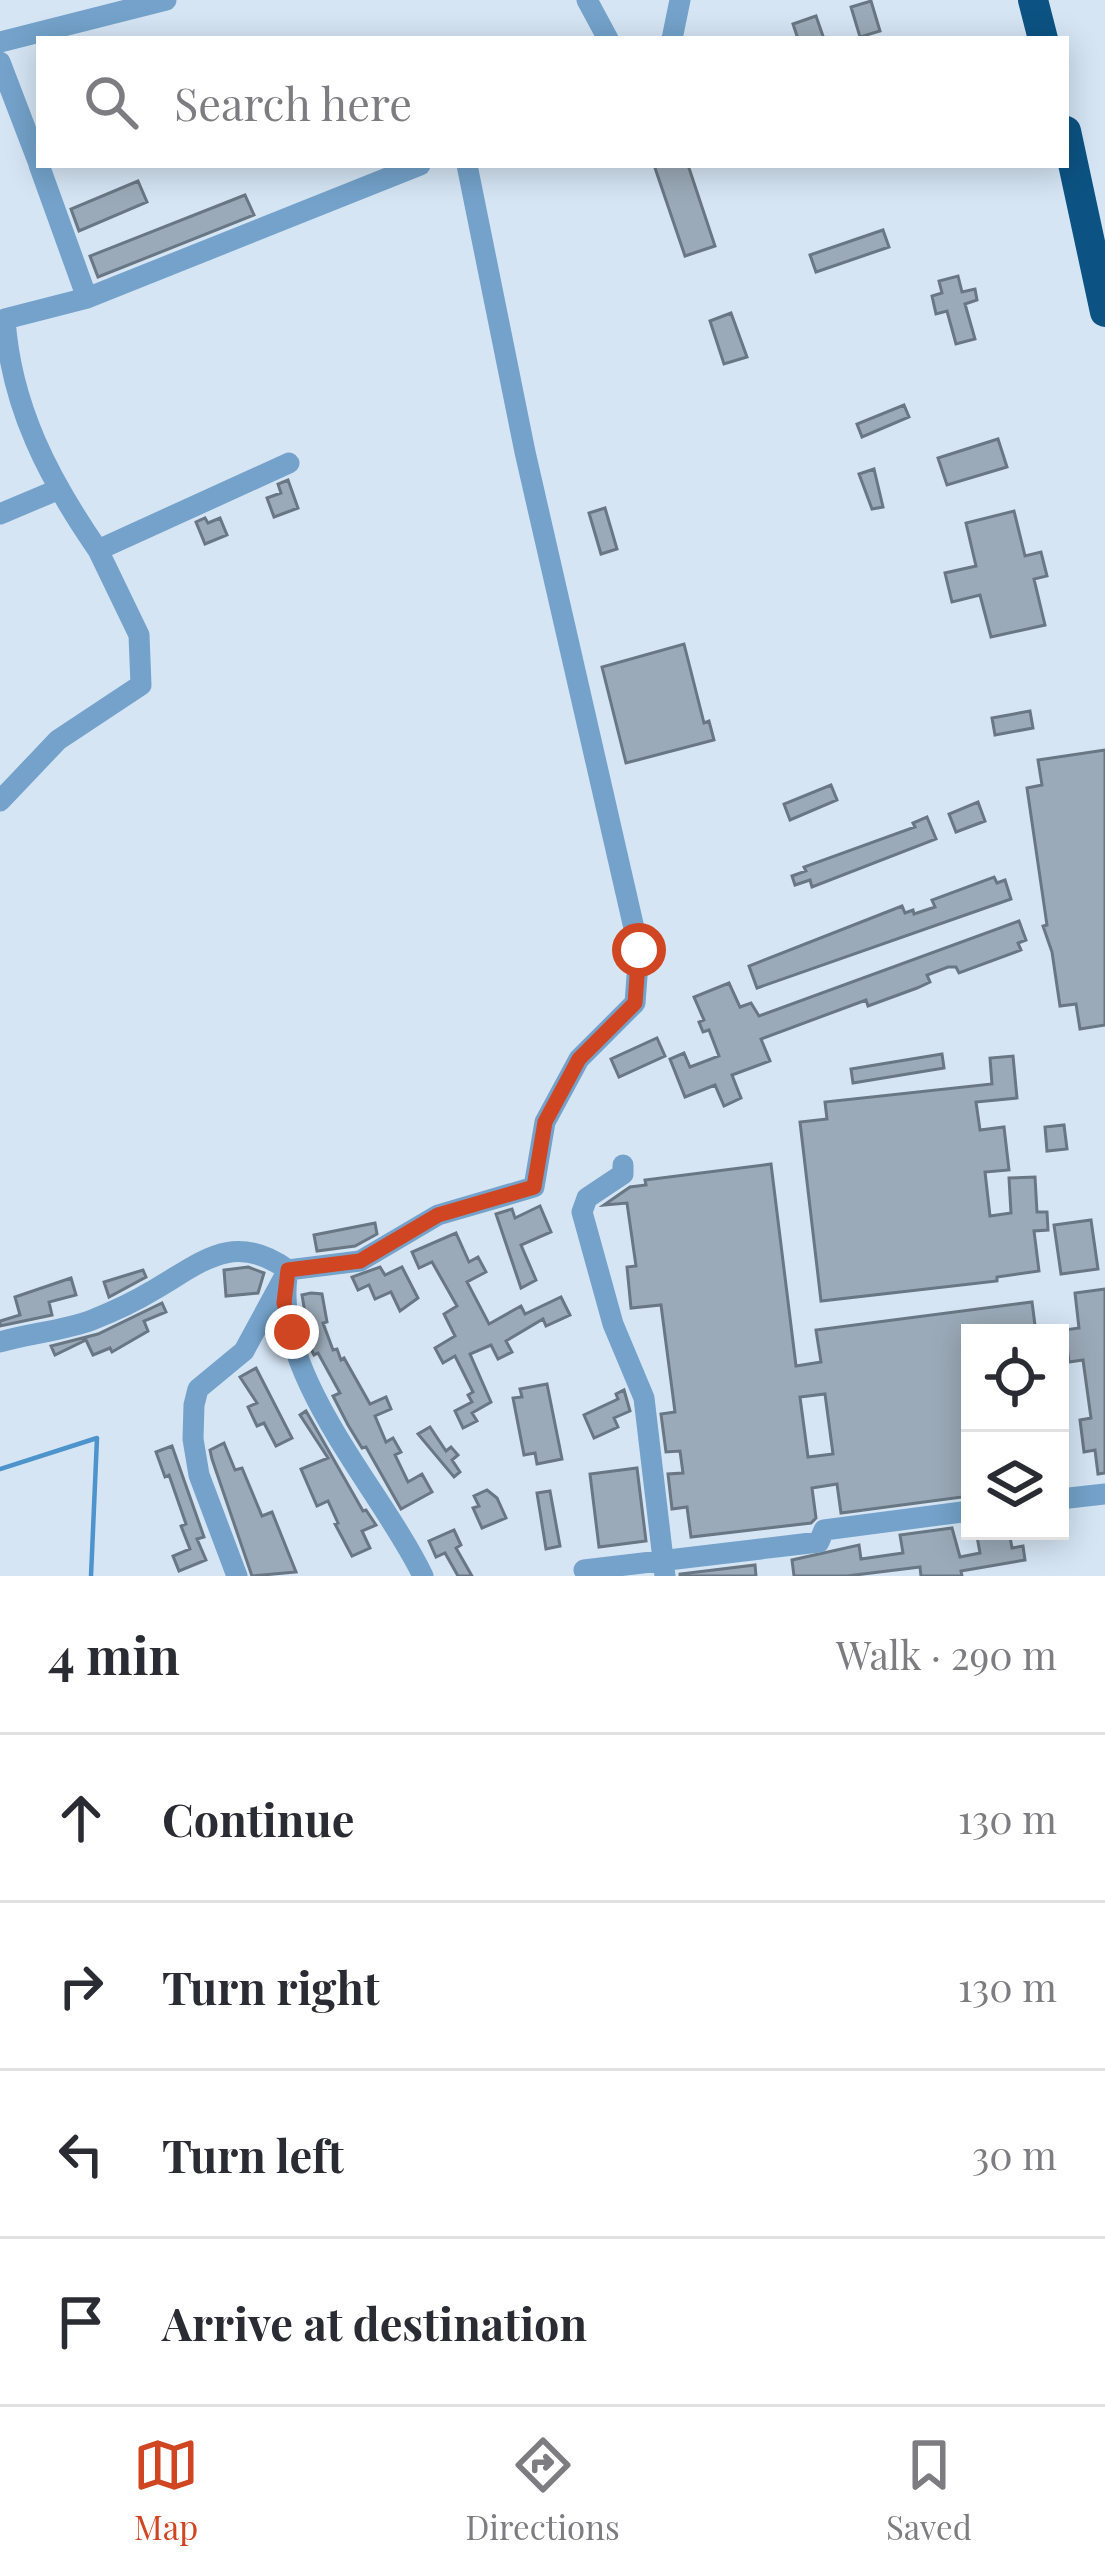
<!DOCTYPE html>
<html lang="en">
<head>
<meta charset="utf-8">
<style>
  :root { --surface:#fff; --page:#f7f7f7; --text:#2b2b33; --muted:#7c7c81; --line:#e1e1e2; --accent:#d04622 }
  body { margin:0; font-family:"Playfair Display",serif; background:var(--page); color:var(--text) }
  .controls { position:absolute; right:36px; bottom:36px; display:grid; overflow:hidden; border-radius:0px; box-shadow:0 6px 30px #0003 }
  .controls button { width:108px; height:108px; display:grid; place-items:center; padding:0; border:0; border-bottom:3px solid var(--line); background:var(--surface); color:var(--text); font:60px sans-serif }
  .stop { position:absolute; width:36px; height:36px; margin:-27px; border:9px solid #d04622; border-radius:50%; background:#fff }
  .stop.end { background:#d04622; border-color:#fff; box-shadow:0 3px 12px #0008 }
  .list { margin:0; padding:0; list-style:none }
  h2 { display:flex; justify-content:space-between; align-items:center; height:156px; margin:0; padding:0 48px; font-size:51px }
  h2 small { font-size:39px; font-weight:400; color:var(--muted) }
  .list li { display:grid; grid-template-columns:78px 1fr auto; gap:36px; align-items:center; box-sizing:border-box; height:168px; padding:0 48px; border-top:3px solid var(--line) }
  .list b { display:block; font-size:45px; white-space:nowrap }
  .list em { font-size:39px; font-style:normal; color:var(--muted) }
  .icon { flex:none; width:66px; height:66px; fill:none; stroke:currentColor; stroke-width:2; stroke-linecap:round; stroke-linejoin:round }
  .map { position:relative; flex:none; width:1105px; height:1576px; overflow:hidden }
  .search { position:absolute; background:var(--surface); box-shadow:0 6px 30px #0003; left:36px; right:36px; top:36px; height:132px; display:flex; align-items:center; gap:30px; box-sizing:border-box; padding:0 42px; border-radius:0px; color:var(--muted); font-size:45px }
  .sheet { height:828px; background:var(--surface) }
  nav { display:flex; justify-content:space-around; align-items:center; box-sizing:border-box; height:168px; border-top:3px solid var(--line); background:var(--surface); font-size:33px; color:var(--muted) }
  nav a { display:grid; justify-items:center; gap:6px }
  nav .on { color:var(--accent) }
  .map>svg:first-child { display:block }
</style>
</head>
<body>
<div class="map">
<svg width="1105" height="1576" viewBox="0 0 1105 1576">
  <rect width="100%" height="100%" fill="#d5e5f4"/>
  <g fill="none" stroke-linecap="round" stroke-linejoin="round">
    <path stroke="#4d93cc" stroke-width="4.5" d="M 0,1469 L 97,1438 L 91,1576"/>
  </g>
  <path fill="#9baab8" stroke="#697784" stroke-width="3" fill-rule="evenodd" d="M 871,1 L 880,31 L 860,37 L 851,7 Z
    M 816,16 L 824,39 L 798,39 L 793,24 Z
    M 654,165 L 688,165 L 715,246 L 685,256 Z
    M 138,181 L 147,202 L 79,231 L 71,209 Z
    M 245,195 L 254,215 L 98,277 L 90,256 Z
    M 883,230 L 889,247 L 816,272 L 810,255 Z
    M 958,276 L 962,292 L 975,289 L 977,300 L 965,304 L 975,339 L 956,344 L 947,311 L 936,314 L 932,296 L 942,293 L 939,281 Z
    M 731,313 L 747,357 L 724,364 L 710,321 Z
    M 904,405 L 909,417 L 862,437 L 857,424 Z
    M 998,439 L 1007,467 L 947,485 L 938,458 Z
    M 874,469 L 883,507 L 872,509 L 859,474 Z
    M 288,480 L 298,508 L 274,517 L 267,498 L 281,493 L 278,484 Z
    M 605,508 L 617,549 L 601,554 L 589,513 Z
    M 1014,511 L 1025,556 L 1041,552 L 1047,576 L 1034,579 L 1045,625 L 991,637 L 980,595 L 952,602 L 945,573 L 976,566 L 966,523 Z
    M 205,518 L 208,523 L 220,518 L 227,535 L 205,544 L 196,522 Z
    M 684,644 L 704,723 L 709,721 L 714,740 L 626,763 L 602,667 Z
    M 1030,711 L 1033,728 L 995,735 L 992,718 Z
    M 1105,750 L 1105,1025 L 1080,1029 L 1076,1004 L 1060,1006 L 1052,952 L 1043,926 L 1047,925 L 1027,788 L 1042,785 L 1038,760 Z
    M 831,785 L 837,800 L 790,820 L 784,804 Z
    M 978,802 L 985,821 L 956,832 L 949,814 Z
    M 927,817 L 936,839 L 812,887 L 810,880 L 795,885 L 792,876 L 806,871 L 804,867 L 915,827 L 913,823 Z
    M 994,877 L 997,883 L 1005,880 L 1011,899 L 757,988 L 749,966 L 902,906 L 905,913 L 913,910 L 914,914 L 935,907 L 932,900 Z
    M 1019,921 L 1026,940 L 1018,943 L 1021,950 L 959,973 L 956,967 L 948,967 L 927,975 L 930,982 L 917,988 L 868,1006 L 866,1000 L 761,1039 L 770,1061 L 732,1075 L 741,1098 L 724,1106 L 715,1085 L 685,1097 L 670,1059 L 684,1053 L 690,1067 L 719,1056 L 709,1030 L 703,1032 L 699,1022 L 704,1020 L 694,997 L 729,983 L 740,1007 L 751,1003 L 759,1016 Z
    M 657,1038 L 665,1056 L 619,1077 L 611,1059 Z
    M 942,1054 L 944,1068 L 853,1083 L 851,1069 Z
    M 1013,1056 L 1017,1098 L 976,1102 L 980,1130 L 1004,1127 L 1009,1170 L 985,1172 L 990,1216 L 1011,1213 L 1009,1178 L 1035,1177 L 1037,1212 L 1047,1212 L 1048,1230 L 1034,1231 L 1039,1271 L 997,1277 L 997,1281 L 821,1301 L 800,1122 L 827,1119 L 825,1102 L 992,1084 L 990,1058 Z
    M 1064,1125 L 1067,1149 L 1047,1151 L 1045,1127 Z
    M 771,1164 L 796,1366 L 821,1362 L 816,1330 L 1032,1302 L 1036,1333 L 970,1333 L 970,1496 L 841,1513 L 837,1484 L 812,1488 L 816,1518 L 811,1523 L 691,1537 L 687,1507 L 672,1509 L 668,1474 L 683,1473 L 680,1451 L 666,1452 L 661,1414 L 675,1412 L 661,1305 L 631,1308 L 627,1267 L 636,1266 L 627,1203 L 604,1205 L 630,1187 L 646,1185 L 645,1180 ZM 825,1394 L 833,1454 L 808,1457 L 800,1397 Z
    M 540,1206 L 551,1232 L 521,1245 L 536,1280 L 521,1288 L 496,1214 L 512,1209 L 515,1218 Z
    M 1091,1220 L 1098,1269 L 1061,1274 L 1054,1225 Z
    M 375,1223 L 377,1234 L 355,1246 L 317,1251 L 314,1235 Z
    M 456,1233 L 469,1262 L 478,1257 L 486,1272 L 467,1282 L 489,1324 L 521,1306 L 525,1314 L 561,1297 L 570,1315 L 546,1326 L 543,1319 L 506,1341 L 512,1352 L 498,1359 L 491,1345 L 470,1354 L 491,1402 L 472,1413 L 477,1421 L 463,1428 L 455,1411 L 472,1402 L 468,1395 L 473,1392 L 455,1356 L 443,1363 L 435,1348 L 455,1336 L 444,1314 L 457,1306 L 432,1262 L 419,1268 L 412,1252 Z
    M 248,1267 L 264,1273 L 258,1293 L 226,1296 L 224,1270 Z
    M 380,1267 L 385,1275 L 402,1267 L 418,1298 L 400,1311 L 391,1292 L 375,1299 L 369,1285 L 358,1290 L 352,1277 Z
    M 143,1270 L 146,1277 L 109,1297 L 104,1282 Z
    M 71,1278 L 76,1295 L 49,1302 L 52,1315 L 0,1326 L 0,1321 L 20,1315 L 15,1297 Z
    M 1105,1289 L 1105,1473 L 1098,1474 L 1095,1450 L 1084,1452 L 1080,1420 L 1091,1418 L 1083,1360 L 1069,1362 L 1065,1330 L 1079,1328 L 1075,1293 Z
    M 311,1293 L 322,1294 L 327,1322 L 323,1323 L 333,1350 L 337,1349 L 341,1360 L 344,1358 L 370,1404 L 386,1397 L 391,1409 L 375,1416 L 386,1442 L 393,1438 L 401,1452 L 395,1455 L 408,1482 L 422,1474 L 432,1492 L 401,1509 L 366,1447 L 362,1448 L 348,1425 L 333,1396 L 340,1393 L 318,1353 L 314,1355 L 311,1349 L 302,1295 Z
    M 162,1303 L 166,1312 L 144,1321 L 148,1331 L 112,1352 L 110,1348 L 93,1355 L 86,1340 L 55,1355 L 51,1346 L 98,1334 Z
    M 256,1368 L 292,1438 L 276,1446 L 264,1423 L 257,1426 L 248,1407 L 257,1403 L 240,1377 Z
    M 547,1384 L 562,1459 L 537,1464 L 535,1453 L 524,1455 L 513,1398 L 522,1397 L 520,1389 Z
    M 624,1390 L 630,1411 L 614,1418 L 618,1427 L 594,1438 L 584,1415 L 618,1399 L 616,1394 Z
    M 306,1411 L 363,1511 L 366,1510 L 376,1525 L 362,1531 L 370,1548 L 352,1556 L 335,1524 L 338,1523 L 328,1501 L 317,1506 L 301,1469 L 328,1458 L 300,1415 Z
    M 430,1427 L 446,1451 L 451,1447 L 458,1455 L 452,1460 L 460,1472 L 454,1477 L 418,1434 Z
    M 224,1443 L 235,1470 L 242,1468 L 262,1516 L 272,1512 L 296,1572 L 252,1576 L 212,1459 L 210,1450 Z
    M 172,1446 L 204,1537 L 197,1539 L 206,1560 L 179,1571 L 173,1556 L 190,1549 L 181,1526 L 186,1524 L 169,1475 L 165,1477 L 156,1452 Z
    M 637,1468 L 646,1541 L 599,1547 L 590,1474 Z
    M 487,1490 L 497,1498 L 506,1518 L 482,1528 L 473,1508 L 479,1506 L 474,1496 Z
    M 550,1491 L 560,1546 L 546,1549 L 537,1493 Z
    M 952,1528 L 960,1557 L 980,1553 L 976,1531 L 1009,1531 L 1012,1548 L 1023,1546 L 1025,1560 L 961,1571 L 962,1576 L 921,1576 L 920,1567 L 847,1576 L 794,1576 L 792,1560 L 859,1545 L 861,1559 L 903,1553 L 900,1535 Z
    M 454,1530 L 461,1545 L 456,1548 L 472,1576 L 458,1576 L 445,1553 L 436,1557 L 429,1541 Z
    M 755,1565 L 756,1576 L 680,1576 L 680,1574 Z"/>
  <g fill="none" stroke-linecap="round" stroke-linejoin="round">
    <path stroke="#74a2ca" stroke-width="21" d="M 587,0 L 608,39
      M 672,39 L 680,0
      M 0,42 L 166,0
      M 0,62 L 39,164
      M 39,165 L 87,298 L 5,319 C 11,407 49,479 98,550 L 289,463
      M 87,298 L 420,165
      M 0,514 L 57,490
      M 0,801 L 58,740 L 141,685 L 139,635 L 98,550
      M 623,1165 L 623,1174 L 587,1198 L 582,1212 L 613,1324 L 644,1398 L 665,1576
      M 287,1277 C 274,1378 382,1490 423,1576
      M 0,1342 C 30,1333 63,1331 92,1320 C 112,1312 134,1302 152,1291 C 201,1263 233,1230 288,1270 L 360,1261 L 438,1215 L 534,1187 L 545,1122 L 579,1059 L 635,1003 L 639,950 L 525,452 L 467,165
      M 1060,1499 L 1105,1494
      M 584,1570 L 819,1542 L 824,1530 L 970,1511
      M 237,1576 L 199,1475 L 193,1439 L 194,1405 L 198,1389 L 244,1351 L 288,1270"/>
    <path stroke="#0c5383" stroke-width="30" d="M 1033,0 L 1043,39
      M 1066,131 L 1105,312"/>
  </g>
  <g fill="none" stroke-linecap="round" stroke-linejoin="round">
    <path stroke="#d04622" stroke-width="15" d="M 292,1332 L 284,1303 L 288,1270 L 360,1261 L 438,1215 L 534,1187 L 545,1122 L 579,1059 L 635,1003 L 639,950"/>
  </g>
</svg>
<div class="controls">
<button><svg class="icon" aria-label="locate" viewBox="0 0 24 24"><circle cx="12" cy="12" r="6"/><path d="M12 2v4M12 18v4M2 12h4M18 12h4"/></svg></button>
<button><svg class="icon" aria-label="layers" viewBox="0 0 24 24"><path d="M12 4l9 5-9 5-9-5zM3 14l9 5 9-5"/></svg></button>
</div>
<div class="stop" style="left:639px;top:950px"></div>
<div class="stop end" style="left:292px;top:1332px"></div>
<div class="search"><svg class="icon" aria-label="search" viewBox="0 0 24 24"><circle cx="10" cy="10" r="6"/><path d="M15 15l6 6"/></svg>Search here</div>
</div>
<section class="sheet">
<h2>4 min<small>Walk · 290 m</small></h2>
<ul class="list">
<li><svg class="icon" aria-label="ahead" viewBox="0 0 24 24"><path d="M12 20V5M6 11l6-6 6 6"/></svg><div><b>Continue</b></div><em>130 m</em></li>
<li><svg class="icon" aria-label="right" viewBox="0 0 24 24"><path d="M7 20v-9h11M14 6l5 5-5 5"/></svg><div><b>Turn right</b></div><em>130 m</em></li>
<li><svg class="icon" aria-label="left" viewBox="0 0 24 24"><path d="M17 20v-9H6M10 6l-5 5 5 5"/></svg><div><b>Turn left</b></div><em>30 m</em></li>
<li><svg class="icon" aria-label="arrive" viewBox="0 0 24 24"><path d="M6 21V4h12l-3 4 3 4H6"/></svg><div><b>Arrive at destination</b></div></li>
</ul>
</section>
<nav>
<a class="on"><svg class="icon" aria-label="map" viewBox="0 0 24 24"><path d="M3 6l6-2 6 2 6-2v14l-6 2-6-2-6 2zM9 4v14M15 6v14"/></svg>Map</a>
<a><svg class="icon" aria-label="directions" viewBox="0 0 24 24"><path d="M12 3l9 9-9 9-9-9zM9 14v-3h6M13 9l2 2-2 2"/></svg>Directions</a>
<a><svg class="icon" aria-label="saved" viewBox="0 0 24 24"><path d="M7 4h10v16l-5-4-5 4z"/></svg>Saved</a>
</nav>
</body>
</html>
